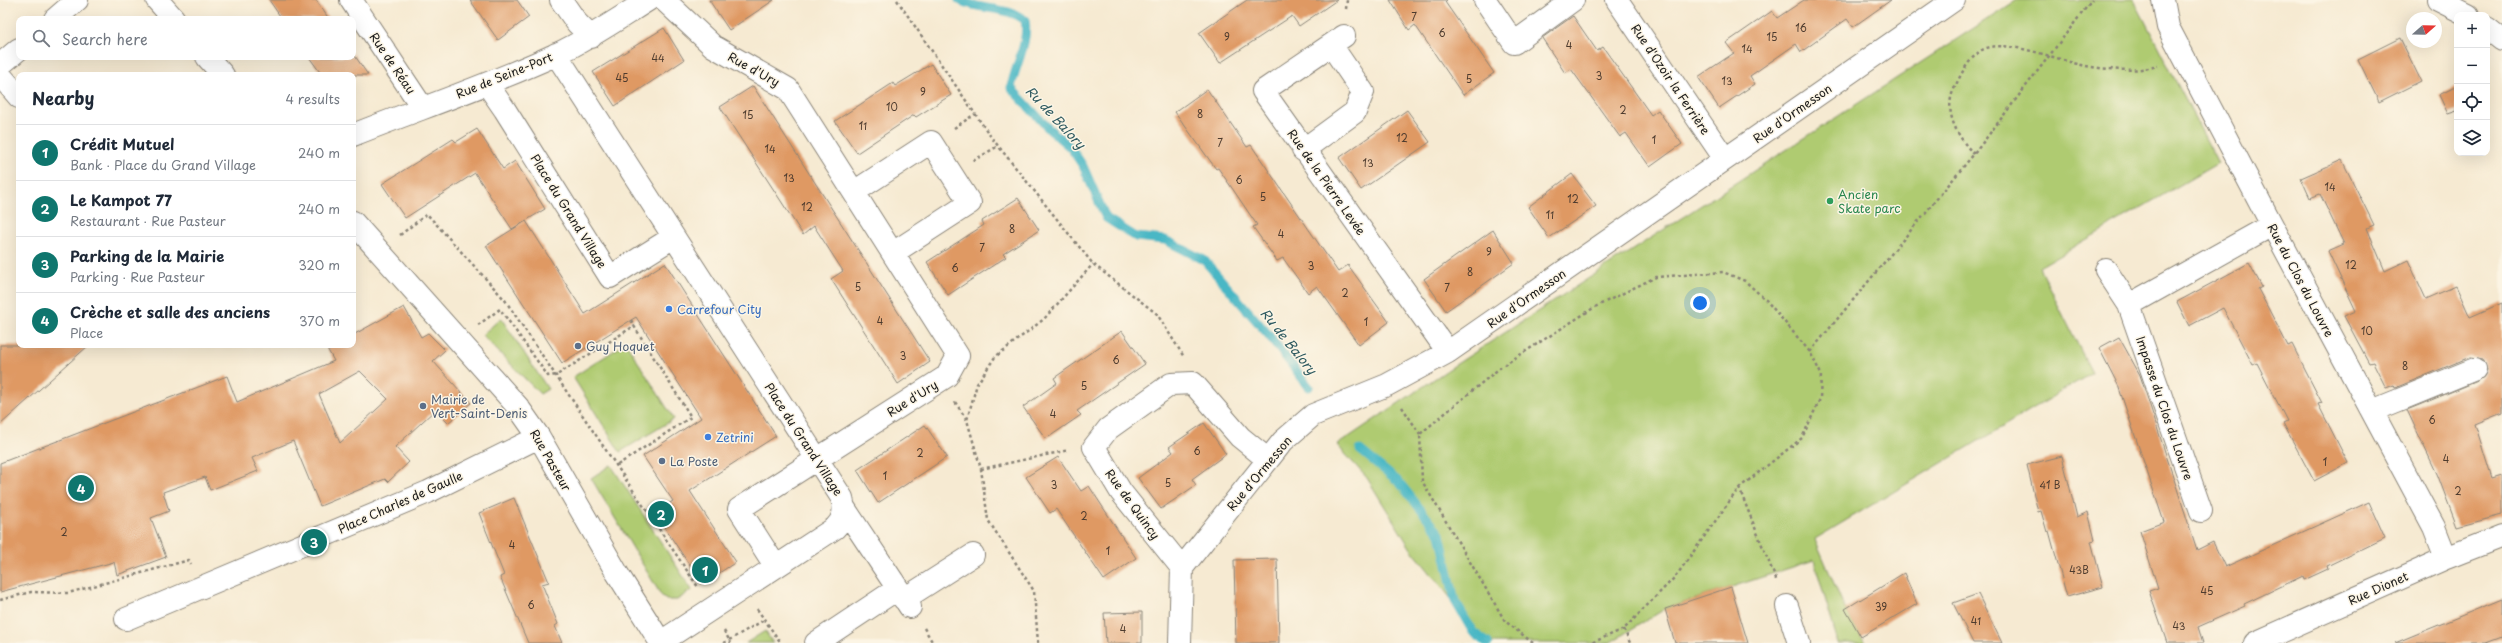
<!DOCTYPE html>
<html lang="en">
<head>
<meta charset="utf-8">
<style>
  :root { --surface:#fff; --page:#f2f2f3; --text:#1f2937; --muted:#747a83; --line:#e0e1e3; --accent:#0f766e }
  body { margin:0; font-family:"Playpen Sans",sans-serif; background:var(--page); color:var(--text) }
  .controls { position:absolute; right:12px; top:12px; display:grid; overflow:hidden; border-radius:8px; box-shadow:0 4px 16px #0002 }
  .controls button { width:36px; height:36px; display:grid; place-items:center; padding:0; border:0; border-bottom:1px solid var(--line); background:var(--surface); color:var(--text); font:20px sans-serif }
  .compass { position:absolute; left:2406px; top:12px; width:36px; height:36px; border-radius:50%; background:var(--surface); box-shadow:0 4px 16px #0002; rotate:70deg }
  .you { position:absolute; left:1700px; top:303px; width:14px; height:14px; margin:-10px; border:3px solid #fff; border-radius:50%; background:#1a73e8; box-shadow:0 0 0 6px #1a73e833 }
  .badge { display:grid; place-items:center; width:26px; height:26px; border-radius:50%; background:var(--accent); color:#fff; font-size:13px; font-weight:700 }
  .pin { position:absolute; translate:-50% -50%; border:2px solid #fff; box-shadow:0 1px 4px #0006 }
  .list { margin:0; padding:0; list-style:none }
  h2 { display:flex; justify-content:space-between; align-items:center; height:52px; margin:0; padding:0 16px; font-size:17px }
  h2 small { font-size:13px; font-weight:400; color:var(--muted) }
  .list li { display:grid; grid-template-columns:26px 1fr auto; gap:12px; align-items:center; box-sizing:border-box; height:56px; padding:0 16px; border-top:1px solid var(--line) }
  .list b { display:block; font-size:15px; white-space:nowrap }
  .list p { margin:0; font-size:13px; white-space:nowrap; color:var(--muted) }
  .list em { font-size:13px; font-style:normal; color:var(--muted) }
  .icon { flex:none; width:22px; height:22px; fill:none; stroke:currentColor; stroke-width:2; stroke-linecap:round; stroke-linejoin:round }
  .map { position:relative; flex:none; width:2502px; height:643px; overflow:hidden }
  .search { position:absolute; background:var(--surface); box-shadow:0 4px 16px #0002; left:16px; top:16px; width:340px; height:44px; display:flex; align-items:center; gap:10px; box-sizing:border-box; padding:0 14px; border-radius:8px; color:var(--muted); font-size:15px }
  .panel { position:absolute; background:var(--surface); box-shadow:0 4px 16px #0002; left:16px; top:72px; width:340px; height:276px; border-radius:8px }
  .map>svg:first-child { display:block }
</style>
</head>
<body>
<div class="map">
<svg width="2502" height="643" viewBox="0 0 2502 643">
  <rect width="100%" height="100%" fill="#fcf5e5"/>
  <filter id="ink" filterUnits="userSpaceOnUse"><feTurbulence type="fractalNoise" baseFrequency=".025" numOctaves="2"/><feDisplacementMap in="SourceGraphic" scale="8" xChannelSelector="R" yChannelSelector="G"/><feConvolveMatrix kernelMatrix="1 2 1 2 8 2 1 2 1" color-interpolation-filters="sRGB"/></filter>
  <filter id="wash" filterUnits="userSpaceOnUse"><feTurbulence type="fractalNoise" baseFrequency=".012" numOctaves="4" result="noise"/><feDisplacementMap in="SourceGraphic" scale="16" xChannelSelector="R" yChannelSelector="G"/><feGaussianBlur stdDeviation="0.9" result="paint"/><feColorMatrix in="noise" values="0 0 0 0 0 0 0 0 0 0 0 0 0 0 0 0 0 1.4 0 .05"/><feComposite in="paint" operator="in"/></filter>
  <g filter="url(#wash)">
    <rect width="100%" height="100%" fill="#f6ead2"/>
    <path fill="#afcb71" stroke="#667446" d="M 2017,0 L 2134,0 L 2218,163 L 2039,267 L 2092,373 L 1815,539 L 1845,609 L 1865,643 L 1838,643 L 1814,560 L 1665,609 L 1609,643 L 1487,643 L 1411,549 L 1367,478 L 1337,445 L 1449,369 Z
      M 501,318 L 548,389 L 540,394 L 482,335 Z
      M 626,343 L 674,419 L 620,452 L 573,377 Z
      M 611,465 L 692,590 L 677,600 L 666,600 L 661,595 L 591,478 Z
      M 765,631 L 773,643 L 746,643 Z"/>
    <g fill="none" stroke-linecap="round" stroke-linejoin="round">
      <path stroke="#4ab7c5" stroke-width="9" d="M 959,0 C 980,11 1007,6 1025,20 C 1029,43 1015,65 1011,88 L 1049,129 L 1071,148 L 1083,166 L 1106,218 L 1136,237 L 1165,240 L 1204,260 L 1267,333 L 1309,387
        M 1360,450 L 1399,482 L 1440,534 L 1455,601 L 1473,632 L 1488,643"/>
    </g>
    <g id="blocks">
      <path fill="#df9964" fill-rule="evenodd" d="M 269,0 L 316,0 L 329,19 L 282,19 Z
        M 470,0 L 517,0 L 529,17 L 498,40 Z
        M 709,0 L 774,0 L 729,30 Z
        M 1247,0 L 1337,0 L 1299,26 L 1292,16 L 1220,63 L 1199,33 Z
        M 1390,0 L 1447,0 L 1445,2 L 1494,73 L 1463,95 L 1415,25 L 1409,30 Z
        M 1804,0 L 1891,0 L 1853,27 L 1847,19 L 1801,52 L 1796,44 L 1750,76 L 1755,84 L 1719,108 L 1698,77 L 1734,53 L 1726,43 L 1772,11 L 1777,18 Z
        M 1573,16 L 1597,51 L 1603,47 L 1651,115 L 1658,110 L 1682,144 L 1650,167 L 1626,133 L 1620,137 L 1571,69 L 1565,73 L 1542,38 Z
        M 664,28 L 684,60 L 615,106 L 593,72 Z
        M 2400,38 L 2421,81 L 2379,102 L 2358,59 Z
        M 353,53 L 368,75 L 322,75 L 309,57 L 353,57 Z
        M 931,64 L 951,95 L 916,117 L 914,115 L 857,153 L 835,121 L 893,83 L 895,86 Z
        M 753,86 L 930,362 L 898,384 L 831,279 L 843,271 L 814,226 L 803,235 L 720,107 Z
        M 2457,86 L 2457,111 L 2448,114 L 2439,95 Z
        M 1207,89 L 1247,147 L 1251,145 L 1338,272 L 1348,265 L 1389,322 L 1359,345 L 1317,286 L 1308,293 L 1283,258 L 1277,261 L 1253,227 L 1257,225 L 1234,191 L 1218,168 L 1216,169 L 1175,112 Z
        M 1407,110 L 1430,142 L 1361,190 L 1339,158 Z
        M 477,129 L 503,169 L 515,161 L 545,209 L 512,229 L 475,173 L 405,218 L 382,184 L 453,139 L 456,142 Z
        M 2342,160 L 2374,225 L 2367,228 L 2385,271 L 2408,260 L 2426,299 L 2456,286 L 2470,317 L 2502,303 L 2502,413 L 2475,424 L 2492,478 L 2502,475 L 2502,515 L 2457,527 L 2438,476 L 2407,410 L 2480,380 L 2487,370 L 2483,359 L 2470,357 L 2395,388 L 2394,385 L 2386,388 L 2373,362 L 2369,363 L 2344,316 L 2356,311 L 2328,251 L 2344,244 L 2320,194 L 2310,198 L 2301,178 Z
        M 1572,174 L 1596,206 L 1549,238 L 1528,207 Z
        M 1018,198 L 1039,230 L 1003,254 L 1006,257 L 948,295 L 927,262 L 984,225 L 982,221 Z
        M 526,221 L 585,314 L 665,263 L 776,436 L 690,491 L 736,562 L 702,584 L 655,513 L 673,501 L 643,456 L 701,418 L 636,317 L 562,363 L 486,246 Z
        M 1493,230 L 1514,263 L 1446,311 L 1424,279 Z
        M 2249,263 L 2262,287 L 2258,289 L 2288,346 L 2292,344 L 2306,372 L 2322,403 L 2318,404 L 2348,463 L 2314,481 L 2283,423 L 2287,421 L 2257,363 L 2253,365 L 2223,308 L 2189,326 L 2177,302 Z
        M 404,307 L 421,337 L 428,333 L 445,350 L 433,361 L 471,403 L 448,423 L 435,410 L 395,447 L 409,462 L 388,482 L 385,479 L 320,506 L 293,441 L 252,458 L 258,471 L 210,490 L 205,477 L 163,492 L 169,511 L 151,518 L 166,557 L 117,575 L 114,562 L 0,592 L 0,463 L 227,376 L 237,402 L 334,361 L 325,345 L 353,345 L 353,335 ZM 360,371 L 388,399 L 340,443 L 319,394 Z
        M 1122,331 L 1145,364 L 1077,411 L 1081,415 L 1046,439 L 1023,407 L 1057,383 L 1054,378 Z
        M 2119,337 L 2140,375 L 2197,550 L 2213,542 L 2225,567 L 2369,502 L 2385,538 L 2327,566 L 2328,569 L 2304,580 L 2303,576 L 2244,604 L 2245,606 L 2198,627 L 2203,643 L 2167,643 L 2149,591 L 2158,588 L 2140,531 L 2164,522 L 2118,385 L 2099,348 Z
        M 0,345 L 89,345 L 0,425 Z
        M 1204,423 L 1226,454 L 1192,479 L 1196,485 L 1161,509 L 1138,478 L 1173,452 L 1169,447 Z
        M 925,425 L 947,457 L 878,503 L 857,470 Z
        M 2062,456 L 2077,517 L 2088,512 L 2095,540 L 2091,541 L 2103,587 L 2067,597 L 2049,531 L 2047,532 L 2041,511 L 2038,512 L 2027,465 Z
        M 1058,457 L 1081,491 L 1089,486 L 1136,558 L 1104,580 L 1056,509 L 1050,513 L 1026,477 Z
        M 514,498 L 549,582 L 542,584 L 558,624 L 555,626 L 562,643 L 528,643 L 500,577 L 504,575 L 479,513 Z
        M 1277,559 L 1279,643 L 1236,643 L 1234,560 Z
        M 1904,573 L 1917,604 L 1861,637 L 1845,609 Z
        M 1731,587 L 1748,643 L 1675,643 L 1665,609 Z
        M 1978,594 L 2002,643 L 1973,643 L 1953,603 Z
        M 2502,599 L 2502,637 L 2486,643 L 2395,643 Z
        M 1142,612 L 1142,643 L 1106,643 L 1104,613 Z"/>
    </g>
  </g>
  <g filter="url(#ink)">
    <use href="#blocks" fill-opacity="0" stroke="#898377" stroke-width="1"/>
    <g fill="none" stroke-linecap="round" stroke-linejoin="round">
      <g stroke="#898377" stroke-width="24">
        <path id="minor" d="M 157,0 L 174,19
          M 351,0 L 422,107
          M 561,0 L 577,23 L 591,37
          M 664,0 L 713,46 L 788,89 L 958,356 L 947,376 L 739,509 L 776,567
          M 1485,0 L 1514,43 L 1573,0
          M 1617,0 L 1725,159
          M 2163,0 L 2168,27 L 2272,225 L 2434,527 L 2446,558
          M 2438,0 L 2468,15
          M 55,19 L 77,0
          M 2487,28 L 2502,40
          M 1344,36 L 1263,91 L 1448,352
          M 556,54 L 842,498 C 845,511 844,519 835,528 L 661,642
          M 207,57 L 223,75
          M 0,65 L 19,49
          M 0,75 L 19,97
          M 487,84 L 505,110 L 610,277 L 672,238
          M 353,135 C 421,108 490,85 557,54 C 589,39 618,19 648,0
          M 1303,150 L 1355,112 L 1363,92 L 1331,45
          M 854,192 L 931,142 L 970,203 L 893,253
          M 353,222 L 518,407 L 539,437 L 617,573 L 661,643
          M 2106,270 L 2129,305
          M 2372,411 L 2475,369
          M 845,509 L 910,607
          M 2201,511 L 2129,305 L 2272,225
          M 1182,568 L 1121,492 L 1094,447 L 1108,429 L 1171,384 L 1193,383 L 1240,437 L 1267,459
          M 904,599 L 973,555
          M 1787,606 L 1799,643
          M 126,619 L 428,492 L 539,437
          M 816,643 L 897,589
          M 1180,643 L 1182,568 L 1283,441 L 1313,415 L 1387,385 L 1448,352 L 1954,0
          M 2255,643 L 2446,558 L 2502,536"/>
      </g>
      <path stroke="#898377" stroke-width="2.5" stroke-dasharray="3 3" stroke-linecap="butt" d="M 897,0 L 991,137 L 1093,264 L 1157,314 L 1184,357
        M 1346,9 L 1347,0
        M 954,128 L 975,114
        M 1974,154 C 1958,138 1943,112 1954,89 C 1961,74 1968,59 1982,50 C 2004,37 2060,61 2086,66 C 2109,70 2135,72 2158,66
        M 973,161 L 998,146
        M 400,235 L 427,214 L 505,300 L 698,587
        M 631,320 L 634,326
        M 478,325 L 500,309 L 548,376 L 557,375 L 634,326 L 691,417 L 616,466
        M 1810,352 L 1974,154 L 2092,0
        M 955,402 L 967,420
        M 1402,407 L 1420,434
        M 981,469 L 1069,450
        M 1739,488 L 1777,582
        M 0,600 L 31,592 L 68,593 L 189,560 L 191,564
        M 757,609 L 781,643
        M 924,628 L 933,643
        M 1624,629 L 1630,643
        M 724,631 L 731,643
        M 724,643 L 764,620
        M 1038,643 L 1034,591 L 988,520 L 981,469 L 967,420 L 977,384 L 995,357 L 1044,319 L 1093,264
        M 1533,643 L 1505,621 L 1422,481 L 1420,434 L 1501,367 L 1595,307 L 1656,277 L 1723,272 L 1745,281 L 1766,300 L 1810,352 L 1821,374 L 1820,399 L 1802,438 L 1739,488 L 1676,576 L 1624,629 L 1591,643"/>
      <use href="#minor" stroke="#fff" stroke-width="22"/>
    </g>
  </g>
  <circle fill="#2e9e5b" stroke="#fcf5e5" stroke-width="1.5" cx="1830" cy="201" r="4"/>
  <g fill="#3f7fe0" stroke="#fcf5e5" stroke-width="1.5">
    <circle cx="669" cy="309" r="4"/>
    <circle cx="708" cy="437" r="4"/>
  </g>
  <g fill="#5c6f8a" stroke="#fcf5e5" stroke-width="1.5">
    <circle cx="578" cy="346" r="4"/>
    <circle cx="423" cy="406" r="4"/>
    <circle cx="662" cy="461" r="4"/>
  </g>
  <g text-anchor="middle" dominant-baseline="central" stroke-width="3" stroke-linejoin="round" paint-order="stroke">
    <g font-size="10" fill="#4d3b2e">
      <text x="1414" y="16">7</text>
      <text x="1801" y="27">16</text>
      <text x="1442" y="32">6</text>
      <text x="1227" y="36">9</text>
      <text x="1772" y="36">15</text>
      <text x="1569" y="44">4</text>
      <text x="1747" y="48">14</text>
      <text x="658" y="57">44</text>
      <text x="1599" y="75">3</text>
      <text x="622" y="77">45</text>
      <text x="1469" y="78">5</text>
      <text x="1727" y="80">13</text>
      <text x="923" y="91">9</text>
      <text x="892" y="106">10</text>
      <text x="1623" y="109">2</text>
      <text x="1200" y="113">8</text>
      <text x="748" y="114">15</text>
      <text x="863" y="125">11</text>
      <text x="1402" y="137">12</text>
      <text x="1654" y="139">1</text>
      <text x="1220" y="142">7</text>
      <text x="770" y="148">14</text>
      <text x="1368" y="162">13</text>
      <text x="789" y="177">13</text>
      <text x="1239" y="179">6</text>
      <text x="2330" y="186">14</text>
      <text x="1263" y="196">5</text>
      <text x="1573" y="198">12</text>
      <text x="807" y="206">12</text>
      <text x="1550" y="214">11</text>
      <text x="1012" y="228">8</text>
      <text x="1281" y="233">4</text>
      <text x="982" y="247">7</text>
      <text x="1489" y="251">9</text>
      <text x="2351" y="264">12</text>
      <text x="1311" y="265">3</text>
      <text x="955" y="267">6</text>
      <text x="1470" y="271">8</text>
      <text x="858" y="286">5</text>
      <text x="1447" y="287">7</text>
      <text x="1345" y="292">2</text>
      <text x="880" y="320">4</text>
      <text x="1366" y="321">1</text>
      <text x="2367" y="330">10</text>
      <text x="903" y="355">3</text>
      <text x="1116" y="359">6</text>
      <text x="2405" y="365">8</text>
      <text x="1084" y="385">5</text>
      <text x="1053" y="413">4</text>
      <text x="2432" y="419">6</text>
      <text x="1197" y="450">6</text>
      <text x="920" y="452">2</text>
      <text x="2446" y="458">4</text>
      <text x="2325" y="461">1</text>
      <text x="885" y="475">1</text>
      <text x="1168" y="482">5</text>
      <text x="1054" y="484">3</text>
      <text x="2050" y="484">41 B</text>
      <text x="2458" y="490">2</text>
      <text x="1084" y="515">2</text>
      <text x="64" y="531">2</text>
      <text x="512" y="544">4</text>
      <text x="1108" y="550">1</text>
      <text x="2079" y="569">43B</text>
      <text x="2207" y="590">45</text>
      <text x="531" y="604">6</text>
      <text x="1881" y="606">39</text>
      <text x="1976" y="620">41</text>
      <text x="2179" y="625">43</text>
      <text x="1123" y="628">4</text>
    </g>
    <g font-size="12" fill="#1c1c1c" stroke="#fcf5e5">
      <text transform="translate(393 63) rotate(56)">Rue de Réau</text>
      <text transform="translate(754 69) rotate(29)">Rue d'Ury</text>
      <text transform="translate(504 75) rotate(-22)">Rue de Seine-Port</text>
      <text transform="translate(1671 79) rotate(56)">Rue d'Ozoir la Ferrière</text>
      <text transform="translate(1792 113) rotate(-35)">Rue d'Ormesson</text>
      <text transform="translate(1327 182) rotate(55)">Rue de la Pierre Levée</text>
      <text transform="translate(569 211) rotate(58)">Place du Grand Village</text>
      <text transform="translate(2301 280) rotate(62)">Rue du Clos du Louvre</text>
      <text transform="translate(1526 298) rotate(-35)">Rue d'Ormesson</text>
      <text transform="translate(912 398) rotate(-32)">Rue d'Ury</text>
      <text transform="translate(2165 408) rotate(71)">Impasse du Clos du Louvre</text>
      <text transform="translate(804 439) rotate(57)">Place du Grand Village</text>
      <text transform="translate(551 460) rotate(60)">Rue Pasteur</text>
      <text transform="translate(1259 473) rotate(-50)">Rue d'Ormesson</text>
      <text transform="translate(400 502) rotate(-24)">Place Charles de Gaulle</text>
      <text transform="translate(1133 504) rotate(54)">Rue de Quincy</text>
      <text transform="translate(2378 588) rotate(-24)">Rue Dionet</text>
    </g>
    <g font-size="12" fill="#27864d" stroke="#fcf5e5" text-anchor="start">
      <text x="1838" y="194">Ancien<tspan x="1838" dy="14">Skate parc</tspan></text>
    </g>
    <g font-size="12" fill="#366cbe" stroke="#fcf5e5" text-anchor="start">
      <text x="677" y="309">Carrefour City</text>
      <text x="716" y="437">Zetrini</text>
    </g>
    <g font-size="12" fill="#4e5e75" stroke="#fcf5e5" text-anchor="start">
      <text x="586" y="346">Guy Hoquet</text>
      <text x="431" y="399">Mairie de<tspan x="431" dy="14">Vert-Saint-Denis</tspan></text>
      <text x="670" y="461">La Poste</text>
    </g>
    <g font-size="13" font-style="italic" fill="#2e5a60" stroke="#fcf5e5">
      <text transform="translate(1056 117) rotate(47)">Ru de Balory</text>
      <text transform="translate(1289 341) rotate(51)">Ru de Balory</text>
    </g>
  </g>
</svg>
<div class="controls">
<button>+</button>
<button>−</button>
<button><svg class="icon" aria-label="locate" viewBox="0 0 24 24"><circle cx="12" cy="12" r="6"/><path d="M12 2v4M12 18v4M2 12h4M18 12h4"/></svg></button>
<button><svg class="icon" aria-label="layers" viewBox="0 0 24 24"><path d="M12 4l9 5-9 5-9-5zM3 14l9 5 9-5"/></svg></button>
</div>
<svg class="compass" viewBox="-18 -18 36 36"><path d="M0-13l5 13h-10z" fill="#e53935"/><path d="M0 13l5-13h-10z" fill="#747a83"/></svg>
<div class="you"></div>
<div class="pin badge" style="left:705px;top:570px">1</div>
<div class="pin badge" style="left:661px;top:514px">2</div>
<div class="pin badge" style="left:314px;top:542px">3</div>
<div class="pin badge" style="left:81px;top:488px">4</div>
<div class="search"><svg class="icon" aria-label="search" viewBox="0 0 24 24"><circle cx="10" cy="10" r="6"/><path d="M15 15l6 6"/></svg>Search here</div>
<section class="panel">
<h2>Nearby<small>4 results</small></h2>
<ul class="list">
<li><span class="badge">1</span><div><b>Crédit Mutuel</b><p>Bank · Place du Grand Village</p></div><em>240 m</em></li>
<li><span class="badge">2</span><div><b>Le Kampot 77</b><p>Restaurant · Rue Pasteur</p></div><em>240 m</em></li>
<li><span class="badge">3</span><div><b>Parking de la Mairie</b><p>Parking · Rue Pasteur</p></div><em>320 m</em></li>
<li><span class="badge">4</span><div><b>Crèche et salle des anciens</b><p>Place</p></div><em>370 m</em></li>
</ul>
</section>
</div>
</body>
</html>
